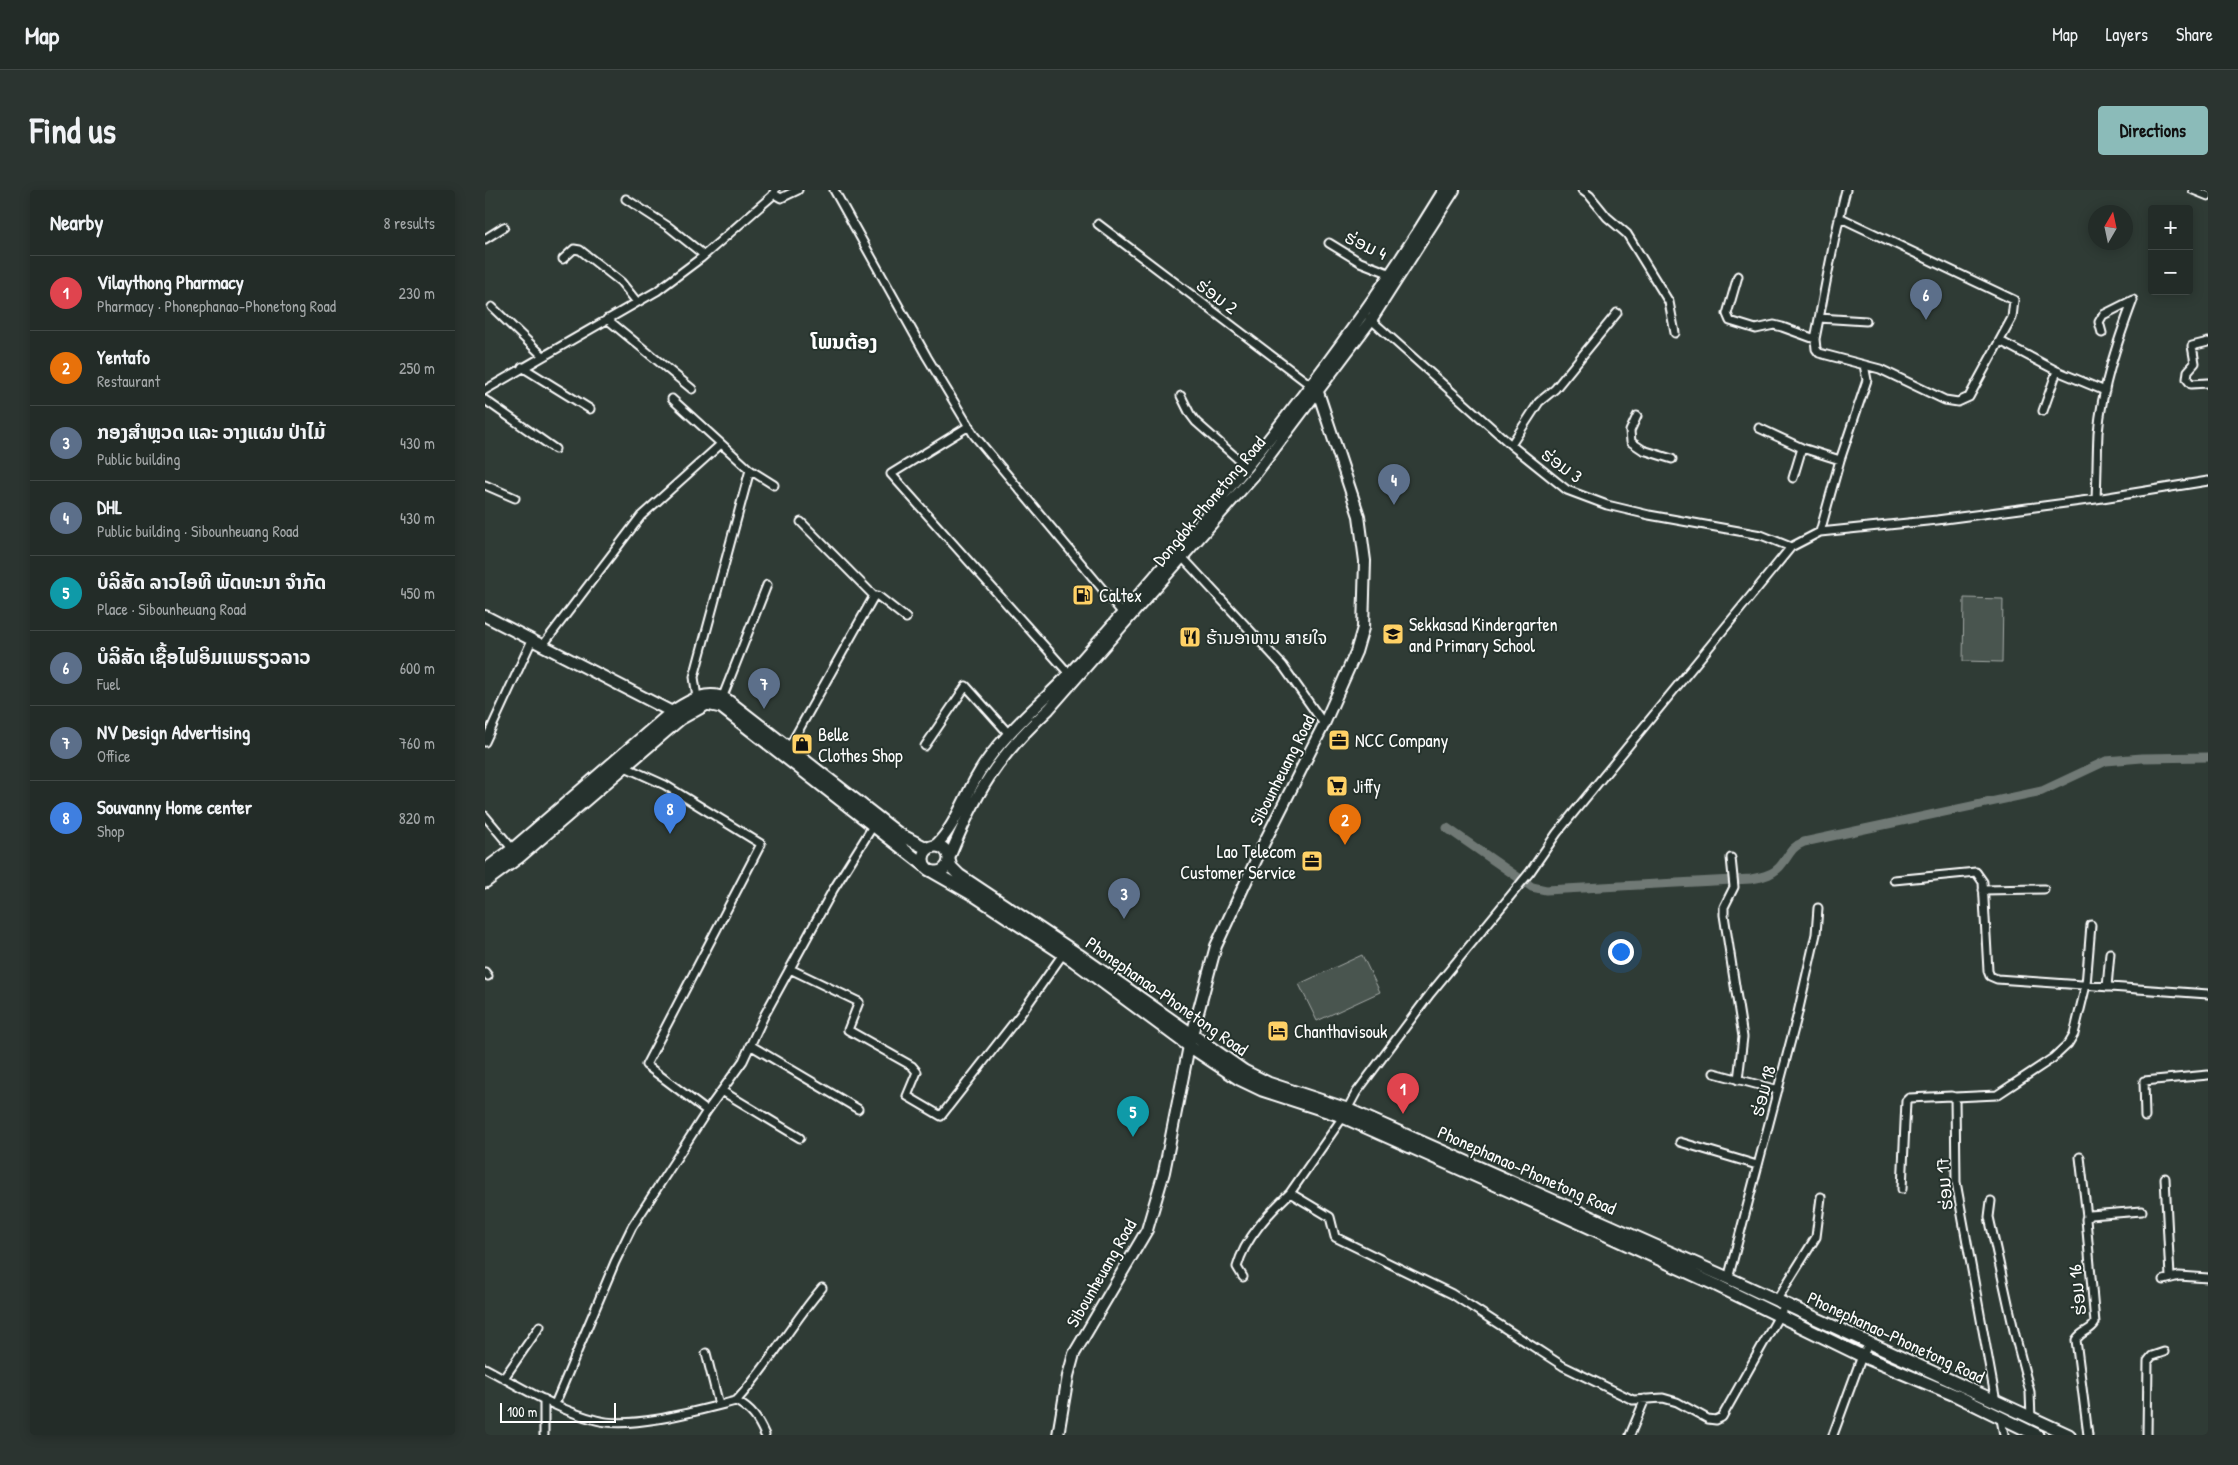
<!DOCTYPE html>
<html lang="en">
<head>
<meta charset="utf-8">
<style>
  :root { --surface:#232c28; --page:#2b3430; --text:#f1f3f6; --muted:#a3a7a8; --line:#404845; --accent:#8bbbb9 }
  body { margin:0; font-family:"Patrick Hand","Noto Sans Lao",sans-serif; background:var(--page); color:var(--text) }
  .controls { position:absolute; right:15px; top:15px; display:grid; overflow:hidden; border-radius:5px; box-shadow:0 2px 12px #0003 }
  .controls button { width:45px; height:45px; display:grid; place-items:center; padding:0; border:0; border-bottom:1px solid var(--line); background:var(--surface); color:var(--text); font:25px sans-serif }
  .compass { position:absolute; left:1603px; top:15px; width:45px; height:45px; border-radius:50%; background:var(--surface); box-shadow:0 2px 12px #0003; rotate:9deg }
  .scale { position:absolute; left:15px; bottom:12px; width:116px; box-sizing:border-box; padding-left:5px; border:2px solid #fff; border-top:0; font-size:14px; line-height:18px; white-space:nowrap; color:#fff; -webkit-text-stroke:4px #26332d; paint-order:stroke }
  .you { position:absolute; left:1135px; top:761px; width:18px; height:18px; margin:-12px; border:4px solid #fff; border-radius:50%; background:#1a73e8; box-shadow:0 0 0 8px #1a73e833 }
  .badge { display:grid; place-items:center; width:32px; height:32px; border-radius:50%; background:var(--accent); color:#fff; font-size:16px; font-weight:700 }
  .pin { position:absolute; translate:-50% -41px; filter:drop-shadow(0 1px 2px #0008) }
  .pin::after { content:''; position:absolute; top:26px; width:18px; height:15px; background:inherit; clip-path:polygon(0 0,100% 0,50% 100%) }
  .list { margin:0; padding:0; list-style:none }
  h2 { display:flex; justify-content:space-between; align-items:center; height:65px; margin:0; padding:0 20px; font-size:21px }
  h2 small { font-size:16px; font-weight:400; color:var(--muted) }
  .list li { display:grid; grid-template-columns:32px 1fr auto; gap:15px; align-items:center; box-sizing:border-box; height:75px; padding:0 20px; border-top:1px solid var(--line) }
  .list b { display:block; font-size:19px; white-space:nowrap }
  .list p { margin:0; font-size:16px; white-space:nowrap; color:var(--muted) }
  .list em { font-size:16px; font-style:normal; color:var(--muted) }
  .map { position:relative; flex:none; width:1723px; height:1245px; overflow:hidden; border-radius:5px }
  header { display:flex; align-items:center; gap:30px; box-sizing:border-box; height:70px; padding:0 25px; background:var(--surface); border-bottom:1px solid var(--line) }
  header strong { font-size:24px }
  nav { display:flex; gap:28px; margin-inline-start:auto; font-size:18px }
  .intro { display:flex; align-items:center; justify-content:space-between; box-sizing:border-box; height:120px; padding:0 30px }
  h1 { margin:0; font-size:35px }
  .button { padding:12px 22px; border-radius:5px; background:var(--accent); color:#111; font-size:18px; font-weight:700 }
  main { display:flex; gap:30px; padding:0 30px }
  aside { flex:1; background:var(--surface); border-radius:5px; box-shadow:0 2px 12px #0003 }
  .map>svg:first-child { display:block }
</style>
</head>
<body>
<header>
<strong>Map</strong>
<nav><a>Map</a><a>Layers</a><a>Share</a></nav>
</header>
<div class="intro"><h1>Find us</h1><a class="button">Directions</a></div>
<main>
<aside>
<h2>Nearby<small>8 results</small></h2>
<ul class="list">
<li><span class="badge" style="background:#e0444e">1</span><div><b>Vilaythong Pharmacy</b><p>Pharmacy · Phonephanao-Phonetong Road</p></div><em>230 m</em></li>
<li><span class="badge" style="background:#e8710a">2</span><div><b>Yentafo</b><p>Restaurant</p></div><em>250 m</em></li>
<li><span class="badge" style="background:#5c6f8a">3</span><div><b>ກອງສໍາຫຼວດ ແລະ ວາງແຜນ ປ່າໄມ້</b><p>Public building</p></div><em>430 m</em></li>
<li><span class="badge" style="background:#5c6f8a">4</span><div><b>DHL</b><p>Public building · Sibounheuang Road</p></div><em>430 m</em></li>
<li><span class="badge" style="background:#0f9aa8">5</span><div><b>ບໍລິສັດ ລາວໄອທີ ພັດທະນາ ຈຳກັດ</b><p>Place · Sibounheuang Road</p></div><em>450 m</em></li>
<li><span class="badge" style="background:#5c6f8a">6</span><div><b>ບໍລິສັດ ເຊື້ອໄຟອິມແພຣຽວລາວ</b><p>Fuel</p></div><em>600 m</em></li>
<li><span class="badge" style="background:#5c6f8a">7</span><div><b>NV Design Advertising</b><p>Office</p></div><em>760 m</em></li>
<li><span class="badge" style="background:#3f7fe0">8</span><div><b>Souvanny Home center</b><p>Shop</p></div><em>820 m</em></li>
</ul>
</aside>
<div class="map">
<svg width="1723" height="1245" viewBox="0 0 1723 1245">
  <rect width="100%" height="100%" fill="#2f3b35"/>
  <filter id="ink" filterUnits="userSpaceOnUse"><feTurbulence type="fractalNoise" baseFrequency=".02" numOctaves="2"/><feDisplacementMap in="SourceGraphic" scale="10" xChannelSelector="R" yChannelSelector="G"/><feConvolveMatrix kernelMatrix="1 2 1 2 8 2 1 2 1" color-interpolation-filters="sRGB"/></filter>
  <g filter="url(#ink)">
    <path fill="#4a544f" stroke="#a4aaa7" d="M 1479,408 L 1518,409 L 1517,472 L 1478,471 Z
      M 877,765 L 895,802 L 832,831 L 814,794 Z"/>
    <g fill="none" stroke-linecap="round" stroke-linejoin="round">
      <path stroke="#707975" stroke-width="9" d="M 962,638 L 1047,697 L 1061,700 L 1266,689 C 1278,687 1290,684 1297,674 C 1305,664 1306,657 1319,652 L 1557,601 L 1621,571 L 1657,568 L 1723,567"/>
      <g stroke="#fff" stroke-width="11">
        <path id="street" d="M 349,0 L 442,167 L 489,245 L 640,426
          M 1097,0 L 1105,6 L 1122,27 L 1142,44 L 1184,112 L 1190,143
          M 1708,0 L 1723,6
          M 289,4 L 296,8 L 313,0
          M 141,9 L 184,37 L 219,65
          M 1354,27 L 1529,110 L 1527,128 L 1484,207 L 1473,212 L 1460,210 L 1395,179 L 1334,163 L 1331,159 L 1330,149 C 1340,100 1348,50 1361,0
          M 613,34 L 828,197
          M 0,49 L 19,37
          M 844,53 L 875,72 L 906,84
          M 78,69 L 89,59 L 95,60 L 136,92 L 152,112
          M 1253,86 L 1242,124 L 1245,131 L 1271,139 L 1289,135 L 1297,137 L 1330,149
          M 7,117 L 58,166
          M 884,128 L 1026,255 L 1082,300 L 1122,315 L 1164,325 L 1276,345 L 1306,357
          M 1334,128 L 1381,131
          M 122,129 L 207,199
          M 1617,143 L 1614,132 L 1618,125 L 1648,110
          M 1515,151 L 1572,181 L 1620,201
          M 1723,152 L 1707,156 L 1710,173 L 1703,181 L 1702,189 L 1706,194 L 1723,193
          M 37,177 L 105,219
          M 0,200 L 172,101 L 216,68 L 287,6 L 290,0
          M 696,206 L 705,224 L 711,232 L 762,277
          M 187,209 L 265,280 L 289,295
          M 0,210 L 70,259
          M 1558,221 L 1572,181
          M 1152,226 L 1145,241 L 1146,252 L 1158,260 L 1187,269
          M 484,236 L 406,284 L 586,486
          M 1274,238 L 1317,258 L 1355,270
          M 1026,255 L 1054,212 L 1070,199 L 1132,123
          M 1308,288 L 1317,258
          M 0,295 L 30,308
          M 1611,309 C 1612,287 1612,265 1613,243 C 1617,197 1632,153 1648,110
          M 316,332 L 389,406 L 393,406 L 421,428
          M 1335,342 L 1355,270 L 1382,190 L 1379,175
          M 698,368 L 798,476 L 839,534
          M 58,455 L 156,326 L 236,254
          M 212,508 L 209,487 L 265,280
          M 236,511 L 282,395
          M 0,552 L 47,450
          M 440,556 L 481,496 L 524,544
          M 303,559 L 389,406
          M 138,576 L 180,595 L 276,654 L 161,875 L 222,921
          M 0,626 L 30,662
          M 1246,668 L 1249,697 L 1239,717 L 1239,725 L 1258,847 L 1253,890
          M 1409,690 L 1491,682 L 1498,692 L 1503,781 L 1505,786 L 1512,789 L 1723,804
          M 1498,700 L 1559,699
          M 305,779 L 374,812 L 363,840 L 427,876 L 432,882 L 422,906 L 456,926 L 535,825 L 578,764
          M 0,782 L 3,786
          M 1622,797 L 1625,763
          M 265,855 L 373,919
          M 1229,883 L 1293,900
          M 237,901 L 315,948
          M 1470,907 L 1512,905 L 1568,868 L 1583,854 L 1589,844 L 1601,795 L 1606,735
          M 1660,927 L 1659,891 L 1723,885
          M 1195,952 L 1272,975
          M 1595,967 L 1602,1027
          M 1680,988 L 1685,1087
          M 1417,999 L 1421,911 L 1424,908 L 1466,906 L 1470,907 L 1471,992 L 1511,1212
          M 1506,1011 L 1504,1027 L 1530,1145 L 1545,1202 L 1546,1229
          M 758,1087 L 752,1077 C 760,1048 784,1023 805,1003
          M 1243,1089 L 1312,827 L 1331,744 L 1333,718
          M 1679,1090 L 1694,1086 L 1723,1088
          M 1291,1111 L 1331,1047 L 1336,1007
          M 1300,1115 L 1237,1227 L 1231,1230 L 1223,1229 L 1192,1212 L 1178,1208 L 1148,1210 L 1078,1176 L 967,1104 L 850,1047 L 845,1027 L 805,1003 L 858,927 L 871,903 L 945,804 L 1045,682 L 1072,643 L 1306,357 L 1335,342 L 1452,330 L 1611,309 L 1723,291
          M 221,1163 L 234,1215
          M 0,1178 C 36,1197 72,1220 111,1230 C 147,1240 215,1220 251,1211 C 267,1220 273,1229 280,1245
          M 19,1188 L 55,1136
          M 59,1209 L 59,1245
          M 251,1211 C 283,1177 306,1134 337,1098
          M 70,1214 L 130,1072 L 147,1037 L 222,921 L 258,871 L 279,826 L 348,700 L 388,636
          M 1516,1229 L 1519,1245
          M 1145,1245 L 1160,1209
          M 1348,1245 L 1377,1166 L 1384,1154
          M 1603,1245 L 1591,1150 C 1596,1141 1606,1141 1610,1133 L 1601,1029 L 1605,1025 L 1657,1021
          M 1662,1245 L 1663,1171 L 1667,1166 L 1679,1162"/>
      </g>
      <g stroke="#fff" stroke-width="14">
        <path id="secondary" d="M 0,426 L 187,522
          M 450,656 C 469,638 478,611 491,588 C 499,573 511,558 523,545 C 542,523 566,504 585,483 C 721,330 853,175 959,0
          M 464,668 C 491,602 511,568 564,519 L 771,283 L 886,130 L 969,0
          M 573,1245 L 583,1186 L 589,1164 L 662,1040 L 679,982 L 704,856 L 731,756 L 779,653 L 839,534 L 871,462 L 878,438 L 880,371 L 874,326 L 833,202"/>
      </g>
      <g stroke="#fff" stroke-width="15">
        <path id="primary" d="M438 669a13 13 0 1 1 26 0a13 13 0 1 1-26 0Z
          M 464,670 L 466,677 L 474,685 L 594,765 L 759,881 L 783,893 L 862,919 L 1252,1092 L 1584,1245
          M 0,680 L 28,659 L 187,522 C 203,512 223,498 242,510 L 414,644 L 443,659
          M 448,682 L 490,706 L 589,771 L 704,856 L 754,889 L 777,900 L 851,924 L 1029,1003 L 1231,1095 L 1377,1166 L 1472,1206 L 1552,1245
          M 0,692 L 34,667 L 195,529 L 222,514 L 236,517 L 439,675"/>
      </g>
      <use href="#street" stroke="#26332d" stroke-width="7"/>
      <use href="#secondary" stroke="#26332d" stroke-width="10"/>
      <use href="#primary" stroke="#26332d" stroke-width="11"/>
    </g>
  </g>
  <defs>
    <g id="fuel-square" transform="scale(1.125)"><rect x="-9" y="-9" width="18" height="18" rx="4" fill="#ffd166" stroke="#26332d"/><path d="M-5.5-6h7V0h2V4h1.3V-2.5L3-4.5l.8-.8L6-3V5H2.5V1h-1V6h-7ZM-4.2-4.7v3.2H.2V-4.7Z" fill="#111"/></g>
    <g id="school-square" transform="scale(1.125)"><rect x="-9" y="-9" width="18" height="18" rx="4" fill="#ffd166" stroke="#26332d"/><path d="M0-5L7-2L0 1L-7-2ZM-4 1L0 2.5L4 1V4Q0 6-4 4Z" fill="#111"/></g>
    <g id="restaurant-square" transform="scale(1.125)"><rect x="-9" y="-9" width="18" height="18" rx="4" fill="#ffd166" stroke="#26332d"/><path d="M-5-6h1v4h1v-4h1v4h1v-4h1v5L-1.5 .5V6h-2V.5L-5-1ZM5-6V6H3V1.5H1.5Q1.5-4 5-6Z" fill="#111"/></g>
    <g id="office-square" transform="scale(1.125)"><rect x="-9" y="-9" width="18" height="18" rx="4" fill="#ffd166" stroke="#26332d"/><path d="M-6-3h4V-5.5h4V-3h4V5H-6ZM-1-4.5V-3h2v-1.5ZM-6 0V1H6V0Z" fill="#111"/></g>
    <g id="shop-square" transform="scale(1.125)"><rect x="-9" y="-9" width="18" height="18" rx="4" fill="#ffd166" stroke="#26332d"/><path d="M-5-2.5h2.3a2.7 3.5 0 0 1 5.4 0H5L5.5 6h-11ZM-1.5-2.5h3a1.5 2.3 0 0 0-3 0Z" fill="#111"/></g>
    <g id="supermarket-square" transform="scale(1.125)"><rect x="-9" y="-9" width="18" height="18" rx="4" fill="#ffd166" stroke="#26332d"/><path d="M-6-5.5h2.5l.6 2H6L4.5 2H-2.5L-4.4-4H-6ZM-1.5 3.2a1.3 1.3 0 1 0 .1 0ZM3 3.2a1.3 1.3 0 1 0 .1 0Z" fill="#111"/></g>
    <g id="hotel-square" transform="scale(1.125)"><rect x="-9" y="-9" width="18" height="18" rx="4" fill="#ffd166" stroke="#26332d"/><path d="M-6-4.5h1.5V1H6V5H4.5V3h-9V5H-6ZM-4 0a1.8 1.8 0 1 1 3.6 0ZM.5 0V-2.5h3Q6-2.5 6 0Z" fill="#111"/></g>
  </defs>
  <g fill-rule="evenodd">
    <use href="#fuel-square" x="598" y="405"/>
    <use href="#school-square" x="908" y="444"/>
    <use href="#restaurant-square" x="705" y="447"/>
    <use href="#office-square" x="854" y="550"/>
    <use href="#shop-square" x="317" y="554"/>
    <use href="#supermarket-square" x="852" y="596"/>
    <use href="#office-square" x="827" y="671"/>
    <use href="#hotel-square" x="793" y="841"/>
  </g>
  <g text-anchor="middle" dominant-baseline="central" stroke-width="4" stroke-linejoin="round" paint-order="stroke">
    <g font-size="18" fill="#fff" stroke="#26332d">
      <text transform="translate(881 55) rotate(26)">ຮ່ອມ 4</text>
      <text transform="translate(732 106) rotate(37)">ຮ່ອມ 2</text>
      <text transform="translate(1077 275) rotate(36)">ຮ່ອມ 3</text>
      <text transform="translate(724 311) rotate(-50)">Dongdok-Phonetong Road</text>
      <text transform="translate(797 580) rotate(-63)">Sibounheuang Road</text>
      <text transform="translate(682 806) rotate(35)">Phonephanao-Phonetong Road</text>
      <text transform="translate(1278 901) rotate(-75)">ຮ່ອມ 18</text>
      <text transform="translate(1042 980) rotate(24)">Phonephanao-Phonetong Road</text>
      <text transform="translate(1459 994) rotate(-95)">ຮ່ອມ 17</text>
      <text transform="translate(616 1083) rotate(-60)">Sibounheuang Road</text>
      <text transform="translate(1592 1100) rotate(-96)">ຮ່ອມ 16</text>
      <text transform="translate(1411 1147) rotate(25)">Phonephanao-Phonetong Road</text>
    </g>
    <g font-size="18" fill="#fff" stroke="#26332d" text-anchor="start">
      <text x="614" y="405">Caltex</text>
      <text x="924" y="434">Sekkasad Kindergarten<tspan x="924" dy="21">and Primary School</tspan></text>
      <text x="721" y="447">ຮ້ານອາຫານ ສາຍໃຈ</text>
      <text x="333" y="544">Belle<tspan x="333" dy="21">Clothes Shop</tspan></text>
      <text x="870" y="550">NCC Company</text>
      <text x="868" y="596">Jiffy</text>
      <text x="811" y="661" text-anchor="end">Lao Telecom<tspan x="811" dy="21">Customer Service</tspan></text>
      <text x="809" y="841">Chanthavisouk</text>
    </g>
    <g font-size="20" font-weight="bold" fill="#fff" stroke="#26332d">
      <text x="359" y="151">ໂພນຕ້ອງ</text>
    </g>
  </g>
</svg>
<div class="controls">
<button>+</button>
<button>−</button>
</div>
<svg class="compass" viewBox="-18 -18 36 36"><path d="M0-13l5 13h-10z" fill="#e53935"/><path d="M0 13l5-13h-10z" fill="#a3a7a8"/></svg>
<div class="scale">100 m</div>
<div class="you"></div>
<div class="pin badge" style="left:918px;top:924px;background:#e0444e">1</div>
<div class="pin badge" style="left:860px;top:655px;background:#e8710a">2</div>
<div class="pin badge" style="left:639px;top:729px;background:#5c6f8a">3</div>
<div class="pin badge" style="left:909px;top:315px;background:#5c6f8a">4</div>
<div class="pin badge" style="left:648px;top:947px;background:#0f9aa8">5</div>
<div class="pin badge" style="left:1441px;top:130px;background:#5c6f8a">6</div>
<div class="pin badge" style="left:279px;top:519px;background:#5c6f8a">7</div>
<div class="pin badge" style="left:185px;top:644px;background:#3f7fe0">8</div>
</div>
</main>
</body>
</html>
